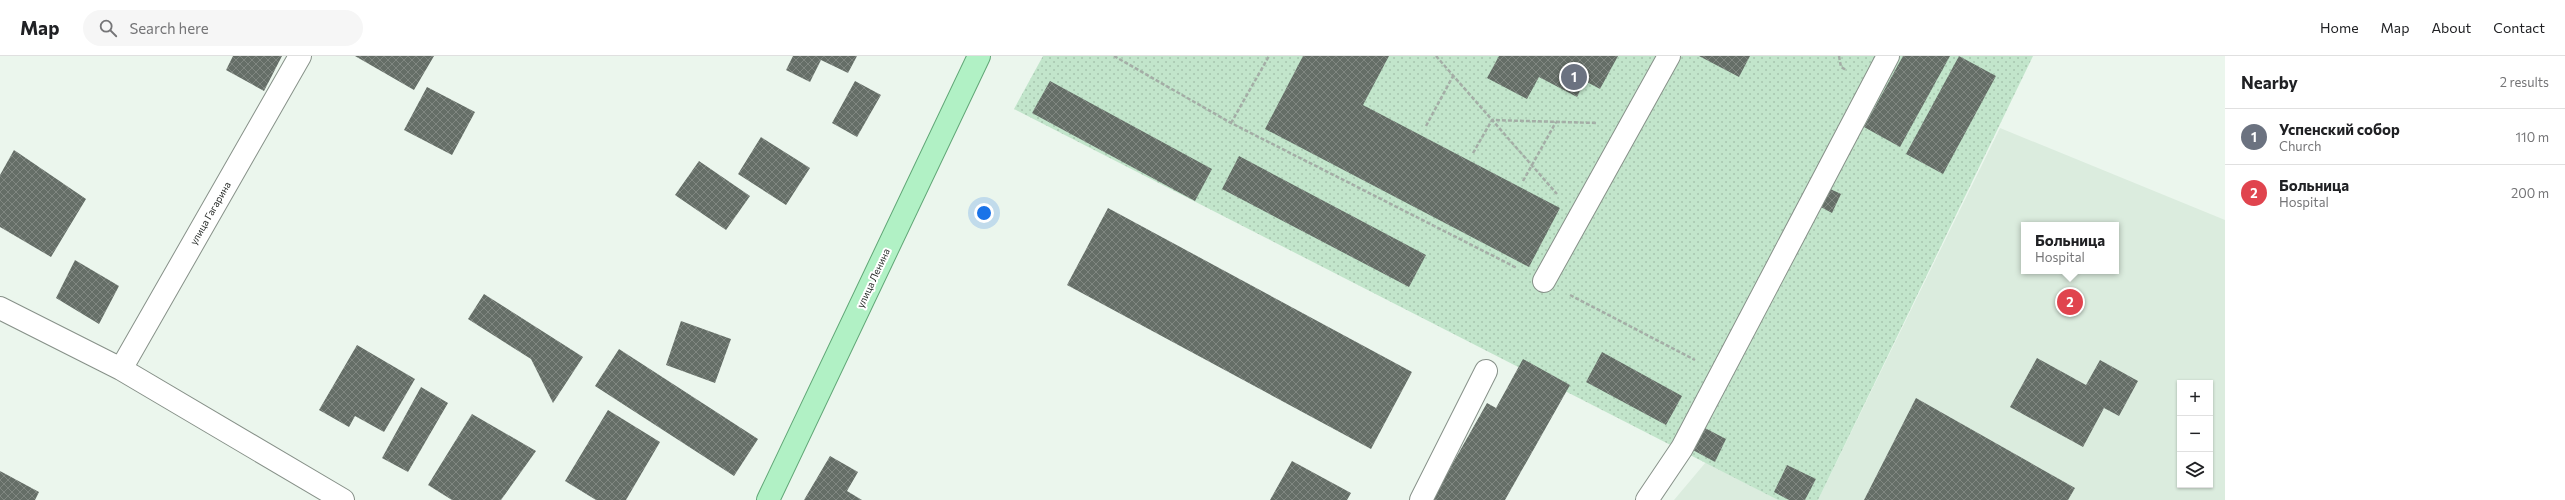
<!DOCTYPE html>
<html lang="en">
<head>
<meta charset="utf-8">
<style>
  :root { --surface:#fff; --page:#f6f6f6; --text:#202124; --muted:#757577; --line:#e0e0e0; --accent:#1a73e8 }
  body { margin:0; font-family:Commissioner,sans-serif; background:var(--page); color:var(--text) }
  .controls { position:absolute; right:12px; bottom:12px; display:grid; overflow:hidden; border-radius:0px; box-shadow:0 1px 3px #0004 }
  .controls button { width:36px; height:36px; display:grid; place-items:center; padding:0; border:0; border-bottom:1px solid var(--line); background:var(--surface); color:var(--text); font:20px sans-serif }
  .you { position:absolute; left:984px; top:157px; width:14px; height:14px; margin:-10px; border:3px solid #fff; border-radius:50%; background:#1a73e8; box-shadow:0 0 0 6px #1a73e833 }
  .badge { display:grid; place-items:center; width:26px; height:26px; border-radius:50%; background:var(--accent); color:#fff; font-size:13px; font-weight:700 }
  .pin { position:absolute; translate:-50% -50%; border:2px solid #fff; box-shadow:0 1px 4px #0006 }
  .popup { position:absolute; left:2021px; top:166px; width:98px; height:52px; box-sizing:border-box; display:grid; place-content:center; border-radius:0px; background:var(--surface); filter:drop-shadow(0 1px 3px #0005); font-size:13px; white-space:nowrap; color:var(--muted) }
  .popup b { font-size:15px; color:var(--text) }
  .popup::after { content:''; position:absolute; left:50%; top:100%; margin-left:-8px; border:8px solid transparent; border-top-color:var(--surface) }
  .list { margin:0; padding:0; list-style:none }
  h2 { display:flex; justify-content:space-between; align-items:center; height:52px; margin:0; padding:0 16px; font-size:17px }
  h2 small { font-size:13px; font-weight:400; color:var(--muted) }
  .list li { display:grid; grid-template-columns:26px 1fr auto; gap:12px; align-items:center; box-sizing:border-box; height:56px; padding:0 16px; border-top:1px solid var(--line) }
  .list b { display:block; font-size:15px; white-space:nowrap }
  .list p { margin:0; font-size:13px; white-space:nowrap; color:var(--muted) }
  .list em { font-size:13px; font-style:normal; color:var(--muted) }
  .icon { flex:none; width:22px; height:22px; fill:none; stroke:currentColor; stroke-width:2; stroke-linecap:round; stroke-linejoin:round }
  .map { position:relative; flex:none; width:2225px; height:444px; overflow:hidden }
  header { display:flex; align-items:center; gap:24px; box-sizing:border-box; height:56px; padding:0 20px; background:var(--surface); border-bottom:1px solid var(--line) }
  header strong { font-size:19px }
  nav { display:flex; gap:22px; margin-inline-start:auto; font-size:14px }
  .search { width:280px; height:36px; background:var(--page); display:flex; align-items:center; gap:10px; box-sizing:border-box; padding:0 14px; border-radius:22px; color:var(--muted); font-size:15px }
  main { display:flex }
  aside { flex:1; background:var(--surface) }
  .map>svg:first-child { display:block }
</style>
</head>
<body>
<header>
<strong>Map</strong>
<div class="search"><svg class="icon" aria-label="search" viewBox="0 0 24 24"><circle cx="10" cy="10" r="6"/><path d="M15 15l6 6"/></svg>Search here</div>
<nav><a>Home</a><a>Map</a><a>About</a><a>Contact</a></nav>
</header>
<main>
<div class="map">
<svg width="2225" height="444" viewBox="0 0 2225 444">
  <defs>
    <pattern id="park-dots" width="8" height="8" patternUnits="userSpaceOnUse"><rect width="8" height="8" fill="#c2e5cb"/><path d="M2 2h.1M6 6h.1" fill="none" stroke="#a7c5ae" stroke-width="1.8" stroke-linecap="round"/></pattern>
    <pattern id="building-cross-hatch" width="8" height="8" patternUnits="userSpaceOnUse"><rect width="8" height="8" fill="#656e67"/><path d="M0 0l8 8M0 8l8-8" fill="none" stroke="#808781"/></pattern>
  </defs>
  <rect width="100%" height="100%" fill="#ebf6ed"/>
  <path fill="#dbecde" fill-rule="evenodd" d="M 2000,72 L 2225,164 L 2225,444 L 1818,444 ZM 2024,169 L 2116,169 L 2116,215 L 2024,215 ZM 2180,327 L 2210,327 L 2210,429 L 2180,429 Z
    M 1706,406 L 1778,444 L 1674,444 Z"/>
  <path fill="url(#park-dots)" d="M 1043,0 L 2033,0 L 1818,444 L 1778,444 L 1014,53 Z"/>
  <path fill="url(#building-cross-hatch)" d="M 233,0 L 282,0 L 264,35 L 226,14 Z
    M 355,0 L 434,0 L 414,34 Z
    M 793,0 L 857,0 L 848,17 L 821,4 L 810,26 L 786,14 Z
    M 1303,0 L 1389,0 L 1363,49 L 1560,152 L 1529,211 L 1265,73 Z
    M 1499,0 L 1618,0 L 1600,33 L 1585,25 L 1577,41 L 1539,21 L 1527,43 L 1487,22 Z
    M 1699,0 L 1750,0 L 1739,21 Z
    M 1903,0 L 1950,0 L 1900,91 L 1864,71 Z
    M 1959,0 L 1996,20 L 1943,118 L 1906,98 Z
    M 855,25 L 881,39 L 857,81 L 832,67 Z
    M 1050,25 L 1212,113 L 1195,145 L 1032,57 Z
    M 427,31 L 475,56 L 452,99 L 404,74 Z
    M 761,81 L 810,112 L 786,149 L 738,118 Z
    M 14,94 L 86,143 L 51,201 L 0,171 L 0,119 Z
    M 1239,100 L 1426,199 L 1409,231 L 1222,133 Z
    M 699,105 L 750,140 L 726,174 L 675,139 Z
    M 1824,130 L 1841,138 L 1832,157 L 1815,148 Z
    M 1108,152 L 1412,316 L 1371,393 L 1067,229 Z
    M 75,204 L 119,230 L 99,268 L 56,242 Z
    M 484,238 L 583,301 L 553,347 L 531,303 L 468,263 Z
    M 681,265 L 731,283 L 715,327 L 666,309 Z
    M 357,289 L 415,323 L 384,376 L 355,360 L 349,371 L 319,354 Z
    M 619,293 L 758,383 L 734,420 L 595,330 Z
    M 1602,296 L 1682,340 L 1666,369 L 1586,326 Z
    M 2037,302 L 2086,329 L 2100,304 L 2138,325 L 2119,360 L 2104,352 L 2083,391 L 2010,351 Z
    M 1523,303 L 1570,329 L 1505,444 L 1432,444 L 1487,347 L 1496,352 Z
    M 421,331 L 448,347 L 408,416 L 382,402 Z
    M 1916,342 L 2075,432 L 2068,444 L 1864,444 Z
    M 608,354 L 660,386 L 626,444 L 596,444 L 565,425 Z
    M 472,358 L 536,395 L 501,444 L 452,444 L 428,429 Z
    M 1703,371 L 1726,383 L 1715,406 L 1691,393 Z
    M 830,400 L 858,416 L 847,435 L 862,444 L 804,444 Z
    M 1292,405 L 1351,437 L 1347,444 L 1270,444 Z
    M 1787,409 L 1816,423 L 1805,444 L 1789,444 L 1774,436 Z
    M 0,415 L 39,436 L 35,444 L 0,444 Z"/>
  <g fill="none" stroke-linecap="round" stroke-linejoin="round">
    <g stroke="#879189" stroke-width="24">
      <path id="minor" d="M 1544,225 L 1669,0
        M 0,252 L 121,313 L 343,444
        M 121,313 L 300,0
        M 1421,444 L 1486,315
        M 1647,444 L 1682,392 L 1888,0"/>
    </g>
    <g stroke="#60a676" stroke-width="24">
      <path id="major" d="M 768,444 L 979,0"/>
    </g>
    <path stroke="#a4ada6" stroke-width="2.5" stroke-dasharray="4 2" stroke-linecap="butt" d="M 1114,0 L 1231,67 L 1517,212
      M 1436,0 L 1557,138
      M 1839,0 L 1841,11 L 1846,14
      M 1231,67 L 1269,0
      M 1426,70 L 1453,20
      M 1473,97 L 1492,64 L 1597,67
      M 1523,125 L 1556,66
      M 1570,239 L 1695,304"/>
    <use href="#minor" stroke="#fff" stroke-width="22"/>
    <use href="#major" stroke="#b1f1c5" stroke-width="22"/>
  </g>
  <g text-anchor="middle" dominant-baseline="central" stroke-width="4" stroke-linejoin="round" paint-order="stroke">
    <g font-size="10" fill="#292d2a" stroke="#fff">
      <text transform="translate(210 157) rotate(-60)">улица Гагарина</text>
      <text transform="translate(873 222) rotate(-65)">улица Ленина</text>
    </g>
  </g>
</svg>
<div class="controls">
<button>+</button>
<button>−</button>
<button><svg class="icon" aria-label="layers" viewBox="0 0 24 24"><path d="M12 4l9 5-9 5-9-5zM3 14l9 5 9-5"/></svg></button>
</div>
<div class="you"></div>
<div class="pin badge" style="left:1574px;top:21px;background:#6b7280">1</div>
<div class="pin badge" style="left:2070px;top:246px;background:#e0444e">2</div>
<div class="popup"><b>Больница</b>Hospital</div>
</div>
<aside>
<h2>Nearby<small>2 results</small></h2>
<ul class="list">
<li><span class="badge" style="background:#6b7280">1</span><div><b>Успенский собор</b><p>Church</p></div><em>110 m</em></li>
<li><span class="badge" style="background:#e0444e">2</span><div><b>Больница</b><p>Hospital</p></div><em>200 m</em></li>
</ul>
</aside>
</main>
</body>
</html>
